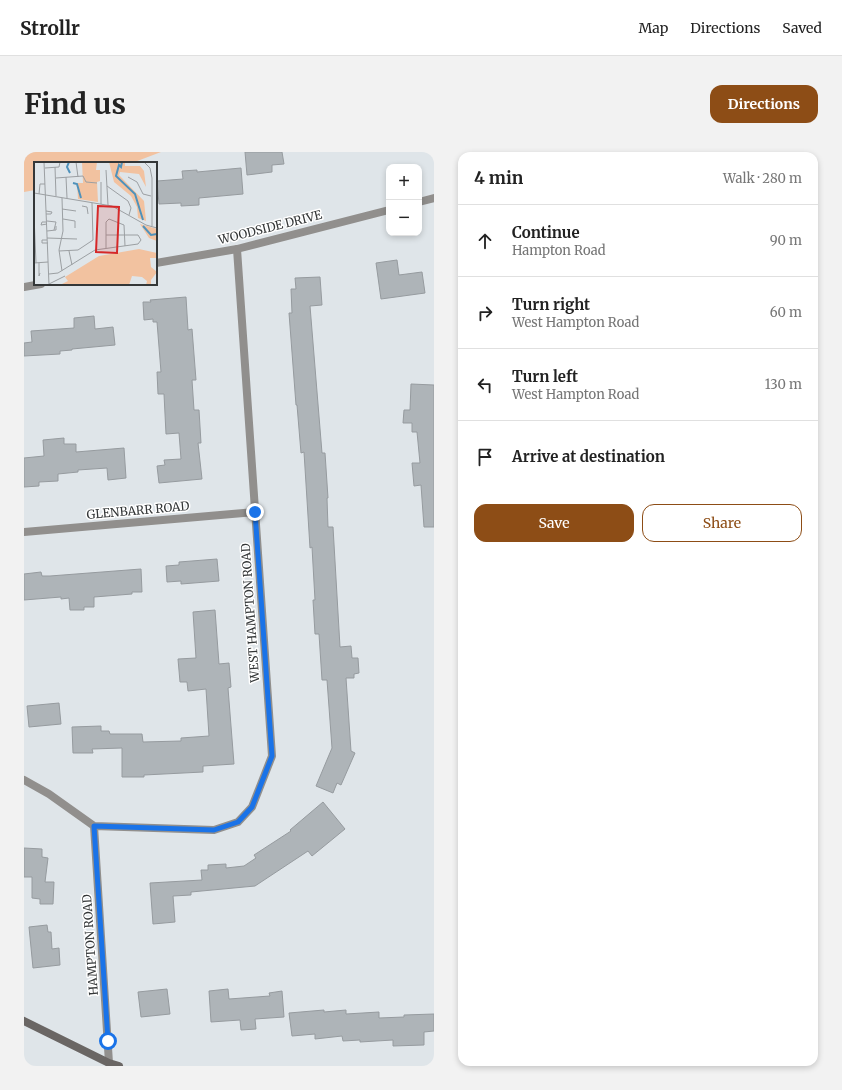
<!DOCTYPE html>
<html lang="en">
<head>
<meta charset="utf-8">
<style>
  :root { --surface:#fff; --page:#f2f2f2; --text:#222; --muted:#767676; --line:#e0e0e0; --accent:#8d4d16 }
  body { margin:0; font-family:Merriweather,serif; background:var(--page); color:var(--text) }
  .controls { position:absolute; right:12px; top:12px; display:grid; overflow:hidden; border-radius:8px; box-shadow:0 2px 6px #0003 }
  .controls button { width:36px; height:36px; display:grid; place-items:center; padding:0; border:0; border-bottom:1px solid var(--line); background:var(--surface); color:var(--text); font:20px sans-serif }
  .stop { position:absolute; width:12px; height:12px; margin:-9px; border:3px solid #1a73e8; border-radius:50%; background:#fff }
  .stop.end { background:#1a73e8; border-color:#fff; box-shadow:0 1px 4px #0008 }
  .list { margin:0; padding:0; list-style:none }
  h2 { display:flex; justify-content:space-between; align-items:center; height:52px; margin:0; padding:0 16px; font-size:17px }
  h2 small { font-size:13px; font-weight:400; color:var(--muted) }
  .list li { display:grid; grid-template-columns:26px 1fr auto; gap:12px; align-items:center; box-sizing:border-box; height:72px; padding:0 16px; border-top:1px solid var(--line) }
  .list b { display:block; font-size:15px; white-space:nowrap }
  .list p { margin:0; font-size:13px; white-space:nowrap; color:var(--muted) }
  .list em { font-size:13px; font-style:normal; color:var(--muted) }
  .actions { display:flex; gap:8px; padding:12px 16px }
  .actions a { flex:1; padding:9px 0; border:1px solid var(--accent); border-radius:12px; text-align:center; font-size:14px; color:var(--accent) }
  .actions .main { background:var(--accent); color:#fff }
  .icon { flex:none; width:22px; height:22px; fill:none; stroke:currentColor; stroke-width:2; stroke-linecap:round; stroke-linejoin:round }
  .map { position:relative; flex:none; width:410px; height:914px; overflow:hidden; border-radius:12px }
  header { display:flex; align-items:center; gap:24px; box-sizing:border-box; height:56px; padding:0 20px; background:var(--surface); border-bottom:1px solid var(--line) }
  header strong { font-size:19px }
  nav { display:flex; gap:22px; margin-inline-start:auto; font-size:14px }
  .intro { display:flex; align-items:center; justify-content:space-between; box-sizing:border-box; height:96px; padding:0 24px }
  h1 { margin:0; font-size:28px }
  .button { padding:10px 18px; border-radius:12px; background:var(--accent); color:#fff; font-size:14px; font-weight:700 }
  main { display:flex; gap:24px; padding:0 24px }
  aside { flex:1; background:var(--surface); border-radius:12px; box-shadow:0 2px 6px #0003 }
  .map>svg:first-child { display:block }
</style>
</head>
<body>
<header>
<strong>Strollr</strong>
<nav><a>Map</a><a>Directions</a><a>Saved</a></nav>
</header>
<div class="intro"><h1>Find us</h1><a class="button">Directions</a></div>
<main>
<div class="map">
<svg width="410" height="914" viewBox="0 0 410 914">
  <rect width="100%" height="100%" fill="#dfe5e9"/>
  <path fill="#f2c2a0" d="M 0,0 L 137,0 L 108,11 L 11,11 L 11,38 L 0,40 Z"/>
  <path fill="#aeb4b8" stroke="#969b9f" d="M 221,0 L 258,0 L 260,12 L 248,13 L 248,20 L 223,23 Z
    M 217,16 L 219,42 L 175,46 L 175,53 L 157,54 L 157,51 L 135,52 L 133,29 L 159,27 L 158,19 L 173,18 L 173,20 Z
    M 373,108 L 375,123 L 398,120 L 401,141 L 357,147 L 352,111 Z
    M 296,125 L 298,153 L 286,154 L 298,301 L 301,301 L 304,346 L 303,346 L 304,375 L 309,375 L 316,495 L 327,494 L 328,506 L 334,506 L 335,521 L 330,522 L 330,526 L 322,526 L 327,599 L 331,601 L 317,633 L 313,631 L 309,641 L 292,634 L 308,596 L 303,528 L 298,528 L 295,482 L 291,482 L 289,448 L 291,448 L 288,395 L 286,396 L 280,300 L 277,301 L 273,253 L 272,253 L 265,161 L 268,161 L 267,137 L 272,137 L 271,126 Z
    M 162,145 L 164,178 L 168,177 L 172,228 L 168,228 L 170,258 L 175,258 L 177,291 L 174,291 L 178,327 L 135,331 L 133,314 L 141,313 L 140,308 L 157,307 L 155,281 L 142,282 L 140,242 L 134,242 L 133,220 L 137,220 L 133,170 L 129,170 L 129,167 L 120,168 L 119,150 L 127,150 L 126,148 Z
    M 70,164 L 71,177 L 89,175 L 91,193 L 48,197 L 48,198 L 36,199 L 36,202 L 0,204 L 0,191 L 8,190 L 7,179 L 50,176 L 50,166 Z
    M 387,232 L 410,233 L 410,375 L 400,375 L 397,333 L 390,334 L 388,311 L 396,311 L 393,280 L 388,280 L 388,271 L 379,271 L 380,258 L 386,258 Z
    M 40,286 L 40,292 L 52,292 L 52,300 L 100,296 L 102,326 L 84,328 L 83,316 L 54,318 L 54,320 L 34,322 L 34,329 L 15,330 L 15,334 L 0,335 L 0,306 L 20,304 L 19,288 Z
    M 193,407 L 195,429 L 157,432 L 157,429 L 143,430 L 142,414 L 155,413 L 155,410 Z
    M 117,417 L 118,440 L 108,440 L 108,442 L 70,445 L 70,455 L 60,455 L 60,458 L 46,458 L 45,446 L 37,447 L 37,445 L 0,448 L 0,422 L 17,420 L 18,424 L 26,424 Z
    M 191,458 L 195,512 L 205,511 L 207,535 L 204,536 L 210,612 L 179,614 L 179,620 L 120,623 L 120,625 L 98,625 L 98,596 L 68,597 L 69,601 L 49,601 L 48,575 L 77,574 L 77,579 L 85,579 L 86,582 L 118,582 L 119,590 L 157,589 L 157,586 L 185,584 L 182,537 L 164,539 L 163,530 L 156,530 L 154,507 L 172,506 L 169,460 Z
    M 35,551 L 37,572 L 5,575 L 3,554 Z
    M 299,650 L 321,677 L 288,704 L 284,699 L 231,734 L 167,740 L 167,743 L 149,744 L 151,770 L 129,772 L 126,731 L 178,728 L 177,718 L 184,718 L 184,713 L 202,712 L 202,716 L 220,714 L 232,706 L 230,703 L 267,679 L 266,678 Z
    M 0,696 L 18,697 L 18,705 L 24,706 L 21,730 L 30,730 L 29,752 L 16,752 L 16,747 L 8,746 L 8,725 L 0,725 Z
    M 23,773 L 24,780 L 27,780 L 28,797 L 35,796 L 36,813 L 9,816 L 5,775 Z
    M 143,837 L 146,862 L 117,865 L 114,840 Z
    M 204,837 L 205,847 L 246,844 L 245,841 L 258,839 L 260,865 L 231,867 L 232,877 L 217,878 L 216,868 L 187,870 L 185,839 Z
    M 300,858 L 300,860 L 322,858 L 322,862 L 355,860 L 355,866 L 380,865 L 380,863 L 410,862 L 410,879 L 400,880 L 400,893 L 369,894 L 369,888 L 336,890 L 336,888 L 319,889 L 318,884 L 291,887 L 291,882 L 268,884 L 265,861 Z"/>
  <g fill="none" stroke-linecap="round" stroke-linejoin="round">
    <path stroke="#918f8d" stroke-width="8" d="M 395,50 L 410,46
      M 132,111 L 213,97 L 365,58
      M 0,135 L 17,132
      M 0,380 L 231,360
      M 0,628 L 25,642 L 70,674
      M 70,674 L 190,678 L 214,670 L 228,655 L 248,604 L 213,97
      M 70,674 L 85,911"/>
    <path stroke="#6a6664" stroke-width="8" d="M 0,869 L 85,911 L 95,914"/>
  </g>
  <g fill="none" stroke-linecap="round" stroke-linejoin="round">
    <path stroke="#1a73e8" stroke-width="5" d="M 84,889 L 70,674 L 190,678 L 214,670 L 228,655 L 248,604 L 231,360"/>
  </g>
  <g text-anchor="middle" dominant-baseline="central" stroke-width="3" stroke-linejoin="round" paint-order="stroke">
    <g font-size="12" fill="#343738" stroke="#fff">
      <text transform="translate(246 75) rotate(-14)">WOODSIDE DRIVE</text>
      <text transform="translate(114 358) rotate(-5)">GLENBARR ROAD</text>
      <text transform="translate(226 461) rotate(-94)">WEST HAMPTON ROAD</text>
      <text transform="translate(66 793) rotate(-94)">HAMPTON ROAD</text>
    </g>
  </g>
  <g transform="translate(10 10)">
    <rect width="123" height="123" fill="#dfe5e9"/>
    <path d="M 48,0 L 63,0 L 62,8 L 66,8 L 66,19 L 63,20 L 64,40 L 44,37 L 43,21 L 49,21 ZM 75,0 L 91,0 L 91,4 L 106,4 L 110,9 L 112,25 L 105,12 L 86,10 L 85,13 L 110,39 L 112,59 L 104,56 L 103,45 L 97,34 L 80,20 ZM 106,62 L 123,67 L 123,79 L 115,76 ZM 105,87 L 123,91 L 123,96 L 116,96 L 117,105 L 123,110 L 117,118 L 117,123 L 112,123 L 113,119 L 108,115 L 98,114 L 95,123 L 26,123 L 34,119 L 31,115 L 65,94 Z" fill="#f2c2a0"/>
    <path fill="none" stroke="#4f92bb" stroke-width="2" d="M 35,0 L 33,5 L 36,11M 88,0 L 87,5 L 85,3 L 82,14 L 101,32 L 109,58M 39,21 L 43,22 L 47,36M 109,64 L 117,73 L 123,72"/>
    <path fill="none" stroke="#9b9fa2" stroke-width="1" d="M 10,0 L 15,123M 42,0 L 44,15M 110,0 L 116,6 L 118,16 L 118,64M 21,5 L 22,34M 11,6 L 25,5 L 26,0M 72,8 L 74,43M 32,15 L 33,36M 94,15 L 103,20 L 109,32 L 117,34M 22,16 L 49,14 L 52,20 L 63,21M 67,20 L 67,42M 73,24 L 94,39 L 97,46 L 95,53M 0,31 L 78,44 L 112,63 L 123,66M 5,32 L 6,22 L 11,22M 28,36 L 29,69 L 25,88 L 28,109M 48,44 L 53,45 L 54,52M 28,47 L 42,49M 12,49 L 18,50 L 17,52 L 12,52M 0,54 L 2,101M 29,57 L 41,59 L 41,66M 13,59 L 22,60 L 20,68M 12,60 L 8,60 L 7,63 L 13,62M 13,69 L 22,68 L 22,64M 13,76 L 43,77M 13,78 L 8,78 L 8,81 L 14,81M 72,86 L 72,60 L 75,57 L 90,63 L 91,84M 25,89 L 44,88 L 59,78 L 58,41M 35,89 L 38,103M 0,101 L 14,100M 5,101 L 5,114 L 6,111M 15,112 L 24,111 L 61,88 L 104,82 L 107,78 L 104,73 L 72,73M 15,122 L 31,114"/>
    <path fill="#d62828" fill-opacity="0.15" stroke="#d62828" stroke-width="2" d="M 64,44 L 85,45 L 83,91 L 62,90 Z"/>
    <rect width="123" height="123" fill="none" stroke="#343738" stroke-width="2"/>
  </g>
</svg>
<div class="controls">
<button>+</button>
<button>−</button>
</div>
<div class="stop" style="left:84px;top:889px"></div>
<div class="stop end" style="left:231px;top:360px"></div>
</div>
<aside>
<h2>4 min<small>Walk · 280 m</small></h2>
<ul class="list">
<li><svg class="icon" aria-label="ahead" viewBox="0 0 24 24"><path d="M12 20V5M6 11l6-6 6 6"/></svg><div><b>Continue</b><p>Hampton Road</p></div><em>90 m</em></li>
<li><svg class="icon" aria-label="right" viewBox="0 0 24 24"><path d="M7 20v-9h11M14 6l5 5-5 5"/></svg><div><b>Turn right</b><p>West Hampton Road</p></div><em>60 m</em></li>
<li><svg class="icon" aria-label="left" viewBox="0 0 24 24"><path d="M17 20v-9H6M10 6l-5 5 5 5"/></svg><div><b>Turn left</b><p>West Hampton Road</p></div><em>130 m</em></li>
<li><svg class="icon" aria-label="arrive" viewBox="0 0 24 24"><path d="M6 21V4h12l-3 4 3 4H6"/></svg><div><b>Arrive at destination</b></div></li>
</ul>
<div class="actions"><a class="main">Save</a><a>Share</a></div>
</aside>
</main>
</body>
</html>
